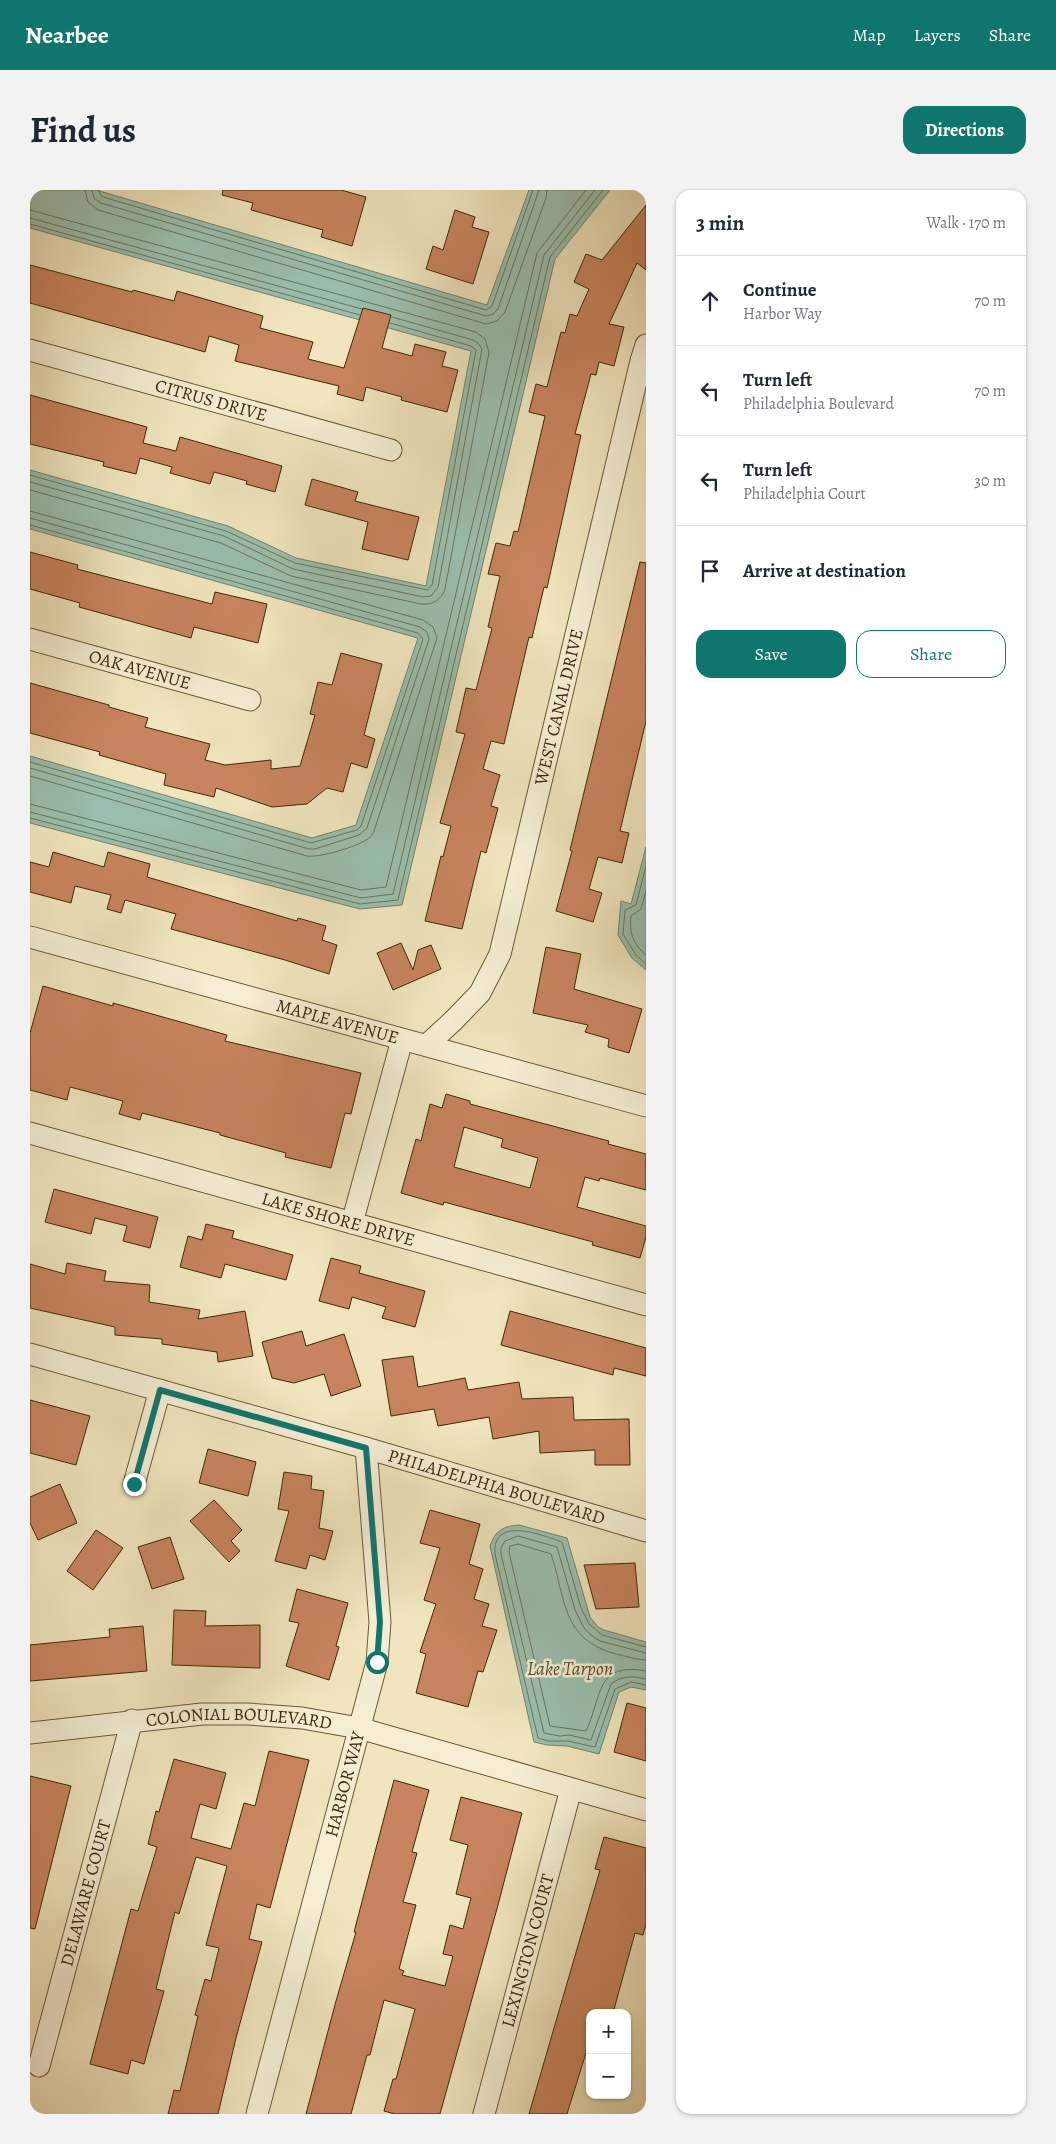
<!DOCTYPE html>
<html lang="en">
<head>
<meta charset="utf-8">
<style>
  :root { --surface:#fff; --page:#f2f2f3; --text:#1f2937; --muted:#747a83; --line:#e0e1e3; --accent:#0f766e }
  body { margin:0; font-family:Alegreya,serif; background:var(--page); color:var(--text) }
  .controls { position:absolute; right:15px; bottom:15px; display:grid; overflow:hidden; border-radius:10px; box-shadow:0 1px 4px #0004 }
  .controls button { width:45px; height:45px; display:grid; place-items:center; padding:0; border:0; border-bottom:1px solid var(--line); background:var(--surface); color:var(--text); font:25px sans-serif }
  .stop { position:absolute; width:15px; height:15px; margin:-11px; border:4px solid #0f766e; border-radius:50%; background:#fff }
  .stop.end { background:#0f766e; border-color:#fff; box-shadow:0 1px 5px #0008 }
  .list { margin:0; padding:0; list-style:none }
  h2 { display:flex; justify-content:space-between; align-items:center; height:65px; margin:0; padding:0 20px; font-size:21px }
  h2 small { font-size:16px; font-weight:400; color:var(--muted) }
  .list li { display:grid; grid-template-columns:32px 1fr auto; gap:15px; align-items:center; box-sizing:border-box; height:90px; padding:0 20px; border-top:1px solid var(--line) }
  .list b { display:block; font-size:19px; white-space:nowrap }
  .list p { margin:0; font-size:16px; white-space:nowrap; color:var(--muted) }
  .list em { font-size:16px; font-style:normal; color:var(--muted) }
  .actions { display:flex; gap:10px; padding:15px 20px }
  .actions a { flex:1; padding:11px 0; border:1px solid var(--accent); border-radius:15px; text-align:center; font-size:18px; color:var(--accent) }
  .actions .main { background:var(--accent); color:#fff }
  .icon { flex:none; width:28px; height:28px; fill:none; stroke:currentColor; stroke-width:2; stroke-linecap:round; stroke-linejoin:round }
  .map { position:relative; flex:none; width:616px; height:1924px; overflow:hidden; border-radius:15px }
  header { display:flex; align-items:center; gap:30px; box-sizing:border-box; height:70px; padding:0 25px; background:var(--accent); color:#fff }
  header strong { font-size:24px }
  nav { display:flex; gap:28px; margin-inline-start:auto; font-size:18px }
  .intro { display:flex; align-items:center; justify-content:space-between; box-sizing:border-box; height:120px; padding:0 30px }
  h1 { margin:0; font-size:35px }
  .button { padding:12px 22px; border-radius:15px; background:var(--accent); color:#fff; font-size:18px; font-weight:700 }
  main { display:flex; gap:30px; padding:0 30px }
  aside { flex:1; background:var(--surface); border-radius:15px; box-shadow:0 1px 4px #0004 }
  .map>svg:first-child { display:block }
</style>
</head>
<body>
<header>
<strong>Nearbee</strong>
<nav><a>Map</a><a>Layers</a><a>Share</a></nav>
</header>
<div class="intro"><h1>Find us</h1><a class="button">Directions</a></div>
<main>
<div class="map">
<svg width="616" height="1924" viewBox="0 0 616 1924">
  <rect width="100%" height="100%" fill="#f0e5be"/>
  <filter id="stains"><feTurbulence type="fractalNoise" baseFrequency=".004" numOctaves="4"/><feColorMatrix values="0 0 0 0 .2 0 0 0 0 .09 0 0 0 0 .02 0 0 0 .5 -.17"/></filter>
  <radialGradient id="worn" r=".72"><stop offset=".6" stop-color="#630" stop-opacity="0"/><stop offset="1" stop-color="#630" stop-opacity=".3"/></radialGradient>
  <path fill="#9abfae" stroke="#76836a" d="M 0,0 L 66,0 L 457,115 L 499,0 L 580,0 L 525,69 L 372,715 L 330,719 L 0,633 L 0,566 L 282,648 L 326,635 L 388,448 L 0,339 L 0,280 L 198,336 L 266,368 L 396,396 L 441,161 L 0,38 Z
    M 616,657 L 616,780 L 602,768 L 588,745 L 591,711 L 601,714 Z
    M 489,1335 L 537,1348 L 560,1427 L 568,1437 L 574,1440 L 616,1452 L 616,1500 L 601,1497 L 589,1502 L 569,1564 L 537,1556 L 517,1555 L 504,1552 L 460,1356 C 465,1341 473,1336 489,1335 Z"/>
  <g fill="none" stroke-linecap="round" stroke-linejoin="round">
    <path stroke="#6d745a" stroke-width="1" d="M 55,0 L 58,12 L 68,20 L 456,134 L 467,131 L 475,122 L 516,8 L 517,0
      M 62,0 L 64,8 L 71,13 L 456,126 L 463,124 L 468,119 L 509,0
      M 69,0 L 70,4 L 73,7 L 456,120 L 462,116 L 503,0
      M 0,20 L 446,142 L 455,149 L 459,162 L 415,399 C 411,410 403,415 391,414 L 261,386 L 191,353 L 0,300
      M 0,28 L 332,119
      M 0,34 L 330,125
      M 0,285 L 196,341 L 265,373 L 398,400 L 402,395 L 446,160 L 441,156 L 360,133
      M 0,292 L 194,346 L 263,379 L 393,407 L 401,406 L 408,397 L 452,159 L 448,153 L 443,150 L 362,127
      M 0,321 L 393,430 L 403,437 L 407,448 L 344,641 C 342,645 340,648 336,650 C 326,657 289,668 277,666 L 0,586
      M 0,328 L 390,437 L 397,442 L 399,449 L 337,638 L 329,645 L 285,659 L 279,659 L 0,578
      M 0,335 L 388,443 L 393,449 L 331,636 L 327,640 L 281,653 L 0,572
      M 0,614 L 331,700 L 356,697 L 507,63 L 556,0
      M 0,622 L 331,708 L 363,704 L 514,65 L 565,0
      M 0,628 L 330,714 L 368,710 L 520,67 L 573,0
      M 616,676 L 606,715 L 595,720 L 593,744 L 606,765 L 616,774
      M 616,701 L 611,719 L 601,726 C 599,743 603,754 616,765
      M 616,1457 L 572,1445 L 559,1434 L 551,1418 L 532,1352 C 512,1345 462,1325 465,1364 L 508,1548 L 518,1551 L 538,1551 L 565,1557 L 585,1499 L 601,1492 L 616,1495
      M 616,1463 L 570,1451 L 561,1445 L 554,1438 L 545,1420 L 527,1357 L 488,1346 L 475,1351 L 471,1358 L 471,1364 L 514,1543 L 530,1546 L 539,1545 L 561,1550 L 581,1494 C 592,1485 603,1486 616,1489
      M 616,1470 C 606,1470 596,1466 586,1464 C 531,1449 536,1409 521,1364 L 488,1354 L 480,1356 L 479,1362 L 520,1536 L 556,1541 C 572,1508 565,1471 616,1481"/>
  </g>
  <path fill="#c8845e" stroke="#402905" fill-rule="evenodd" d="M 193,0 L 311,0 L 336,7 L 322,56 L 291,47 L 293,40 L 221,20 L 223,13 L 192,5 Z
    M 616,15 L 616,80 L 607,73 L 579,134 L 594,137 L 584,176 L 569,172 L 566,185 L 561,184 L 545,244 L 551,245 L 517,398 L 514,397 L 502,448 L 499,447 L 474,554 L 461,551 L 453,579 L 470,585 L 461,616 L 468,618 L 456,663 L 451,661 L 432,739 L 395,731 L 411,666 L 413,667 L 421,636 L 410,633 L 435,544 L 426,542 L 436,498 L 446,500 L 462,438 L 458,437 L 470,386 L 458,384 L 466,353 L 480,356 L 484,341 L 488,342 L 515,226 L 499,222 L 506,194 L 517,197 L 531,142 L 535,143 L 540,124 L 547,126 L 559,99 L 544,92 L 556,64 L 572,70 Z
    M 425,20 L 445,27 L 442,37 L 459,42 L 443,94 L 396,79 L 403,56 L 413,60 Z
    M 0,75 L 102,102 L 103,100 L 144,111 L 147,101 L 233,126 L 230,138 L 283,152 L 278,169 L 314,178 L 333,118 L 361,125 L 352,158 L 382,166 L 385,154 L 416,162 L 412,176 L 428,180 L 417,222 L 371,210 L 372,207 L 336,197 L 333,211 L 307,204 L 309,196 L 205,171 L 209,155 L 179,146 L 175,162 L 0,113 Z
    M 0,205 L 117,237 L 113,253 L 146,261 L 150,247 L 252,276 L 245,302 L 216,294 L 217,291 L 184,282 L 180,294 L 140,283 L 142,277 L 110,268 L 106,284 L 73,276 L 74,272 L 0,254 Z
    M 282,289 L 328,302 L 325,311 L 389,327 L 378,370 L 332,359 L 338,332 L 275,315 Z
    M 0,362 L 48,375 L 47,379 L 182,414 L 185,402 L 237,414 L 228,453 L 164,437 L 161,448 L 49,417 L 50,413 L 0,399 Z
    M 610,372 L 616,373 L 616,531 L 590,641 L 599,643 L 592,673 L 568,667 L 559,699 L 572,703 L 563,732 L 526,721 L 542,661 L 540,660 Z
    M 311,463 L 352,474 L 334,545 L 345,549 L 337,578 L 321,573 L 313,602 L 297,598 L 277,614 L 242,617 L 186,598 L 184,607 L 134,595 L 136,584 L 69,565 L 70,562 L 0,543 L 0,493 L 79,515 L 79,517 L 118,528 L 115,537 L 180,554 L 175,570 L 195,575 L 241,570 L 241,579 L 270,576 L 285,525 L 280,524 L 288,492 L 302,495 Z
    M 23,662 L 74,677 L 78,662 L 120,674 L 117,687 L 267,731 L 268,728 L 296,736 L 292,750 L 307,755 L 299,784 L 255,770 L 141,739 L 146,724 L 95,710 L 91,723 L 77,719 L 81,705 L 45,696 L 41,713 L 0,702 L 0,672 L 19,677 Z
    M 371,753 L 383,780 L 388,760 L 401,755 L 411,779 L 363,800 L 347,763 Z
    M 516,757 L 551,764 L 544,799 L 612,819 L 599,863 L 578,857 L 579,849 L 555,842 L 558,835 L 503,823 Z
    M 13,796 L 83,816 L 83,813 L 197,845 L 195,851 L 331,883 L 321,924 L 315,923 L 301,978 L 255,967 L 256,963 L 190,945 L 190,943 L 112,923 L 110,930 L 89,924 L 93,911 L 40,897 L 37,910 L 0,900 L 0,843 Z
    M 416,904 L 440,911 L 440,914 L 579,951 L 578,954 L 616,964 L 616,1000 L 570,988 L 569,991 L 555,987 L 547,1017 L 616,1036 L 616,1047 L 610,1068 L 562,1055 L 563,1052 L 414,1012 L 413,1015 L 371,1003 L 386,949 L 391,951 L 400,914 L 412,918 ZM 434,937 L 473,949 L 471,957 L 508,968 L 500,998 L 424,977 Z
    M 24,999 L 128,1027 L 120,1058 L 93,1051 L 97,1036 L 65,1028 L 61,1044 L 15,1032 Z
    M 176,1034 L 204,1041 L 202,1048 L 263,1065 L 256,1090 L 195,1074 L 191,1088 L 150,1077 L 158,1046 L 172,1050 Z
    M 301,1068 L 331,1076 L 329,1083 L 395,1101 L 385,1137 L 352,1128 L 356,1117 L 322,1107 L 319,1119 L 289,1111 Z
    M 37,1073 L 76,1081 L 74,1091 L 120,1095 L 119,1112 L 170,1120 L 168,1129 L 215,1121 L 223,1166 L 188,1172 L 187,1162 L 132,1154 L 132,1149 L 85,1145 L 85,1137 L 0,1118 L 0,1074 L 35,1084 Z
    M 480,1121 L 616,1158 L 616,1186 L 584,1178 L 583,1185 L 471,1155 Z
    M 272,1141 L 276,1156 L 314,1144 L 331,1196 L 301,1206 L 294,1184 L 264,1193 L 242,1188 L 232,1152 Z
    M 383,1166 L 388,1197 L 435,1188 L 438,1200 L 489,1192 L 492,1209 L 543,1207 L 544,1230 L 599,1229 L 600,1275 L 565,1275 L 565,1260 L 510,1263 L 509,1241 L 463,1249 L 459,1227 L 408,1236 L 404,1219 L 361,1226 L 352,1170 Z
    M 0,1210 L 60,1226 L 46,1275 L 0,1263 Z
    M 178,1259 L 226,1272 L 218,1306 L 169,1293 Z
    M 254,1282 L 282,1286 L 281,1299 L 294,1301 L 289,1338 L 303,1341 L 295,1370 L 280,1365 L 276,1379 L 245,1371 L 259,1321 L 248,1319 Z
    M 30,1294 L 47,1333 L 8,1350 L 0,1333 L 0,1307 Z
    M 184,1310 L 212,1340 L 201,1351 L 210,1361 L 199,1372 L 160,1331 Z
    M 400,1320 L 450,1334 L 439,1374 L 453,1379 L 444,1409 L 459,1414 L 452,1436 L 467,1440 L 453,1482 L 448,1481 L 438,1517 L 386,1503 L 396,1464 L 390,1462 L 406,1414 L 394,1410 L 410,1358 L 390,1353 Z
    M 66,1340 L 93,1358 L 63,1400 L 37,1381 Z
    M 140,1347 L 154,1389 L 122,1399 L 108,1357 Z
    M 605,1373 L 609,1417 L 566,1419 L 554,1375 Z
    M 267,1399 L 318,1413 L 306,1456 L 309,1457 L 299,1490 L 256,1476 L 269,1433 L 259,1431 Z
    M 144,1420 L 176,1421 L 175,1436 L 230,1435 L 230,1478 L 142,1475 Z
    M 113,1436 L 117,1481 L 0,1491 L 0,1455 L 80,1447 L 79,1439 Z
    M 597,1513 L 616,1518 L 616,1571 L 584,1562 Z
    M 239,1561 L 279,1570 L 240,1718 L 227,1714 L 219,1749 L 232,1752 L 206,1848 L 188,1924 L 138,1924 L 144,1900 L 150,1901 L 168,1826 L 165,1825 L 175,1789 L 181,1791 L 189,1758 L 176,1755 L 197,1676 L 166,1667 L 149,1724 L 145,1722 L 126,1799 L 134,1801 L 114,1874 L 101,1870 L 98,1884 L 60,1874 L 101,1719 L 108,1721 L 127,1657 L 118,1654 L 126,1621 L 129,1622 L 144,1569 L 196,1583 L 186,1619 L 170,1614 L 161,1648 L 201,1659 L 214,1613 L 225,1616 Z
    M 0,1586 L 41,1596 L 5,1739 L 0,1738 Z
    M 364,1590 L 399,1600 L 382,1662 L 387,1663 L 373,1712 L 386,1715 L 369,1779 L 374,1781 L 372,1785 L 415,1796 L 423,1766 L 413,1764 L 420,1735 L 433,1739 L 441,1708 L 426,1704 L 438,1655 L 420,1650 L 431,1607 L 492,1623 L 468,1715 L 410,1924 L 365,1924 L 354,1921 L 363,1889 L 366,1889 L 385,1819 L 354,1810 L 340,1865 L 337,1865 L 321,1924 L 276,1924 L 306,1811 L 326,1742 L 324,1742 Z
    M 574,1647 L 616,1658 L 616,1734 L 613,1745 L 605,1743 L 583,1823 L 560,1823 L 560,1850 L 537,1924 L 499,1924 L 570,1680 L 565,1679 Z"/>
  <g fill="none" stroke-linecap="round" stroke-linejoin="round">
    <g stroke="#6c5833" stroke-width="23">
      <g id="street">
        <path id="s1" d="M 0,160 L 361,260"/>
        <path id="s2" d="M 0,449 L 220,510"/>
        <path id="s3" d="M 0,747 L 616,916"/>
        <path id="s4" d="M 397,855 L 424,830 L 450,803 L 470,764 L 611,171 L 616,155"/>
        <path id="s5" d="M 0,943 L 616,1115"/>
        <path d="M 322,1033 L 372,850"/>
        <path id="s6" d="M 0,1164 L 336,1258 L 616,1341"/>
        <path d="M 104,1294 L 130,1200"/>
        <path id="s7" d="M 0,1543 L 172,1524 L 218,1524 L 272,1528 L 329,1538 L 616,1620"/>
        <path id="s8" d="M 9,1876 L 102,1530"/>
        <path id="s9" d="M 227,1924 L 347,1472 L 350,1432 L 336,1258"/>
        <path id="s10" d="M 454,1924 L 541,1599"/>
      </g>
    </g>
    <use href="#street" stroke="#f5eed5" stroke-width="21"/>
  </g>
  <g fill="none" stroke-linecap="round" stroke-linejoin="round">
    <path stroke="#0f766e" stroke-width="6" d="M 104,1294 L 130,1200 L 336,1258 L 350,1432 L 347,1472"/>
  </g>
  <g text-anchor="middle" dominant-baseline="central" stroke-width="5" stroke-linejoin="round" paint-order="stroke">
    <g font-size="18" fill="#402905" stroke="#f5eed5">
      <text stroke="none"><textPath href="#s1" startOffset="188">CITRUS DRIVE</textPath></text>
      <text stroke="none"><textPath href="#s2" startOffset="114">OAK AVENUE</textPath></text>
      <text stroke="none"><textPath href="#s4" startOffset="372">WEST CANAL DRIVE</textPath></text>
      <text stroke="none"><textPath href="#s3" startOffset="319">MAPLE AVENUE</textPath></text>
      <text stroke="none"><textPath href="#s5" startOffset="320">LAKE SHORE DRIVE</textPath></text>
      <text stroke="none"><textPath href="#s6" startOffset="485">PHILADELPHIA BOULEVARD</textPath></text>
      <text stroke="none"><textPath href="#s7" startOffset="210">COLONIAL BOULEVARD</textPath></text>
      <text stroke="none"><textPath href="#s9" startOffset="341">HARBOR WAY</textPath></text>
      <text stroke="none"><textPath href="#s8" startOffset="179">DELAWARE COURT</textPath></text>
      <text stroke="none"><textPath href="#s10" startOffset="169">LEXINGTON COURT</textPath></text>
    </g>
    <g font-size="19" font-style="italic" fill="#564e2f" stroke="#f5eed5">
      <text x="540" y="1479">Lake Tarpon</text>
    </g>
  </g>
  <rect width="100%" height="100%" filter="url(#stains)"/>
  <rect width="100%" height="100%" fill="url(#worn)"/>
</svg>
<div class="controls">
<button>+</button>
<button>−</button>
</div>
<div class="stop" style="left:347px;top:1472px"></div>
<div class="stop end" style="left:104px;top:1294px"></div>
</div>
<aside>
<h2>3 min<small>Walk · 170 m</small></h2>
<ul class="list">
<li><svg class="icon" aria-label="ahead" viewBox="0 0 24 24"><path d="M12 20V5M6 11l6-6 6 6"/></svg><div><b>Continue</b><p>Harbor Way</p></div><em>70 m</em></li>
<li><svg class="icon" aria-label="left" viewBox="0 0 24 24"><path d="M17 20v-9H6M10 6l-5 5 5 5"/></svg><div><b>Turn left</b><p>Philadelphia Boulevard</p></div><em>70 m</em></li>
<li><svg class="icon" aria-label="left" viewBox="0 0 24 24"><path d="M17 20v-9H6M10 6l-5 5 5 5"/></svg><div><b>Turn left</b><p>Philadelphia Court</p></div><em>30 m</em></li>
<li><svg class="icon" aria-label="arrive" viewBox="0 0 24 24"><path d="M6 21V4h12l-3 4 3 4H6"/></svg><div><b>Arrive at destination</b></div></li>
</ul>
<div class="actions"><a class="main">Save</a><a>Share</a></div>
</aside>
</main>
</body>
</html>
